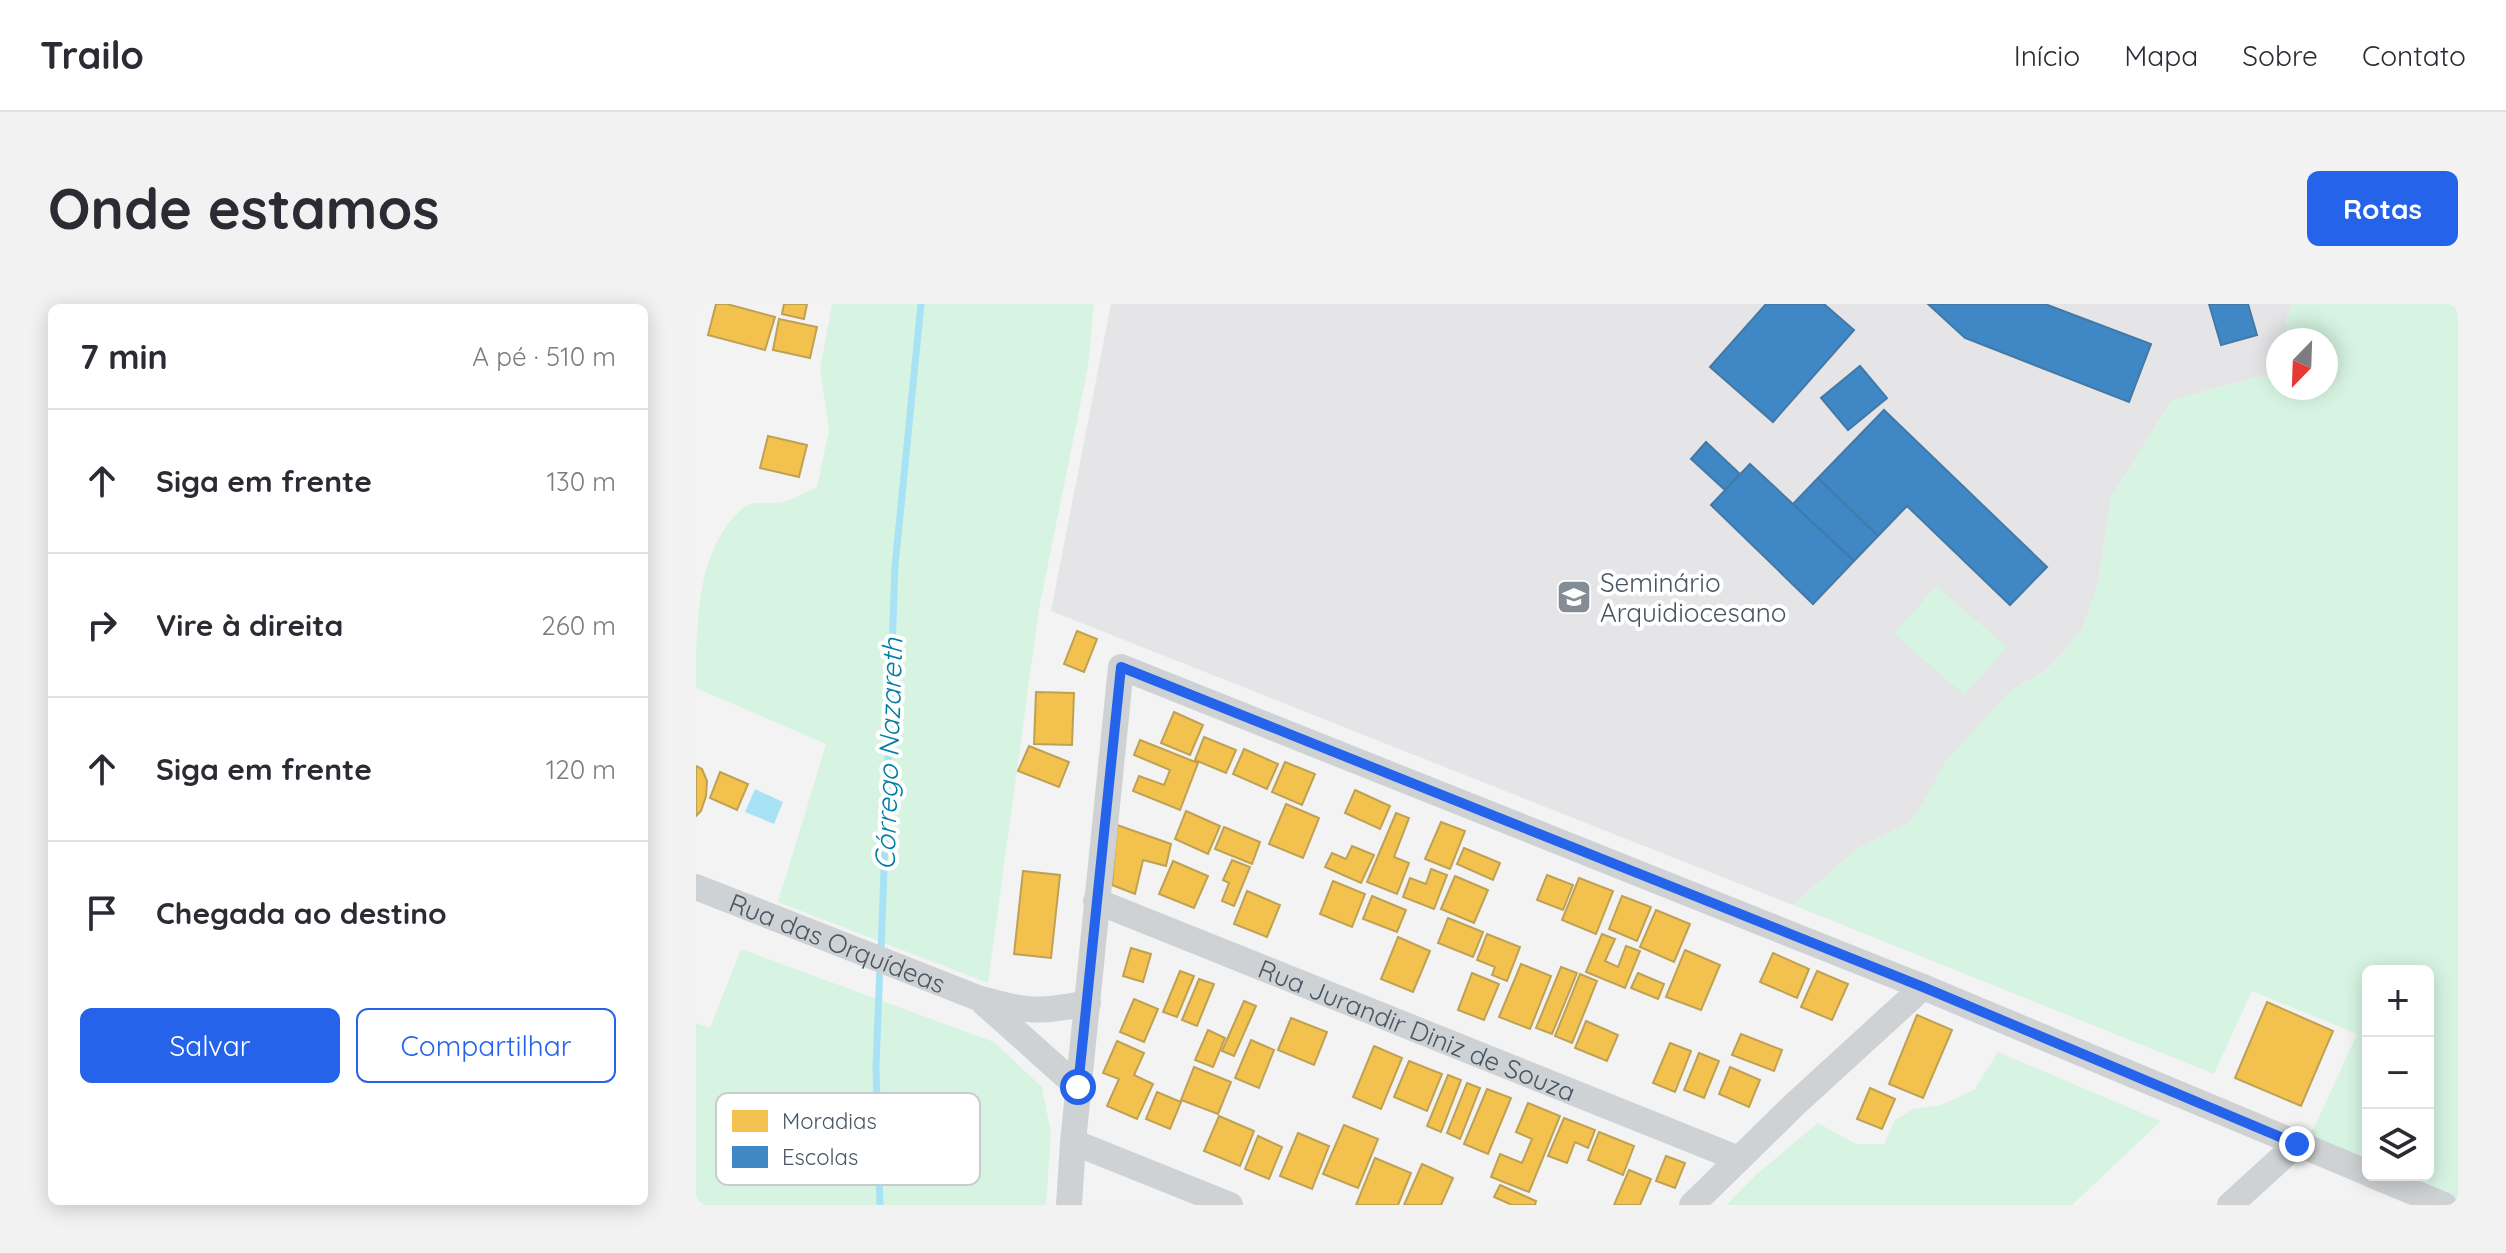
<!DOCTYPE html>
<html lang="pt">
<head>
<meta charset="utf-8">
<style>
  :root { --surface:#fff; --page:#f2f2f3; --text:#2b2b33; --muted:#7c7c81; --line:#e1e1e2; --accent:#2563eb }
  body { margin:0; font-family:Quicksand,sans-serif; background:var(--page); color:var(--text) }
  .controls { position:absolute; right:24px; bottom:24px; display:grid; overflow:hidden; border-radius:12px; box-shadow:0 4px 20px #0003 }
  .controls button { width:72px; height:72px; display:grid; place-items:center; padding:0; border:0; border-bottom:2px solid var(--line); background:var(--surface); color:var(--text); font:40px sans-serif }
  .compass { position:absolute; left:1570px; top:24px; width:72px; height:72px; border-radius:50%; background:var(--surface); box-shadow:0 4px 20px #0003; rotate:203deg }
  .stop { position:absolute; width:24px; height:24px; margin:-18px; border:6px solid #2563eb; border-radius:50%; background:#fff }
  .stop.end { background:#2563eb; border-color:#fff; box-shadow:0 2px 8px #0008 }
  .list { margin:0; padding:0; list-style:none }
  h2 { display:flex; justify-content:space-between; align-items:center; height:104px; margin:0; padding:0 32px; font-size:34px }
  h2 small { font-size:26px; font-weight:400; color:var(--muted) }
  .list li { display:grid; grid-template-columns:52px 1fr auto; gap:24px; align-items:center; box-sizing:border-box; height:144px; padding:0 32px; border-top:2px solid var(--line) }
  .list b { display:block; font-size:30px; white-space:nowrap }
  .list em { font-size:26px; font-style:normal; color:var(--muted) }
  .actions { display:flex; gap:16px; padding:24px 32px }
  .actions a { flex:1; padding:18px 0; border:2px solid var(--accent); border-radius:12px; text-align:center; font-size:28px; color:var(--accent) }
  .actions .main { background:var(--accent); color:#fff }
  .icon { flex:none; width:44px; height:44px; fill:none; stroke:currentColor; stroke-width:2; stroke-linecap:round; stroke-linejoin:round }
  .map { position:relative; flex:none; width:1762px; height:901px; overflow:hidden; border-radius:12px }
  header { display:flex; align-items:center; gap:48px; box-sizing:border-box; height:112px; padding:0 40px; background:var(--surface); border-bottom:2px solid var(--line) }
  header strong { font-size:38px }
  nav { display:flex; gap:44px; margin-inline-start:auto; font-size:28px }
  .intro { display:flex; align-items:center; justify-content:space-between; box-sizing:border-box; height:192px; padding:0 48px }
  h1 { margin:0; font-size:56px }
  .button { padding:20px 36px; border-radius:12px; background:var(--accent); color:#fff; font-size:28px; font-weight:700 }
  main { display:flex; gap:48px; padding:0 48px }
  aside { flex:1; background:var(--surface); border-radius:12px; box-shadow:0 4px 20px #0003 }
  .map>svg:first-child { display:block }
</style>
</head>
<body>
<header>
<strong>Trailo</strong>
<nav><a>Início</a><a>Mapa</a><a>Sobre</a><a>Contato</a></nav>
</header>
<div class="intro"><h1>Onde estamos</h1><a class="button">Rotas</a></div>
<main>
<aside>
<h2>7 min<small>A pé · 510 m</small></h2>
<ul class="list">
<li><svg class="icon" aria-label="ahead" viewBox="0 0 24 24"><path d="M12 20V5M6 11l6-6 6 6"/></svg><div><b>Siga em frente</b></div><em>130 m</em></li>
<li><svg class="icon" aria-label="right" viewBox="0 0 24 24"><path d="M7 20v-9h11M14 6l5 5-5 5"/></svg><div><b>Vire à direita</b></div><em>260 m</em></li>
<li><svg class="icon" aria-label="ahead" viewBox="0 0 24 24"><path d="M12 20V5M6 11l6-6 6 6"/></svg><div><b>Siga em frente</b></div><em>120 m</em></li>
<li><svg class="icon" aria-label="arrive" viewBox="0 0 24 24"><path d="M6 21V4h12l-3 4 3 4H6"/></svg><div><b>Chegada ao destino</b></div></li>
</ul>
<div class="actions"><a class="main">Salvar</a><a>Compartilhar</a></div>
</aside>
<div class="map">
<svg width="1762" height="901" viewBox="0 0 1762 901">
  <rect width="100%" height="100%" fill="#f4f3f3"/>
  <path fill="#e5e4e6" d="M 415,0 L 1597,0 L 1589,17 L 1593,36 L 1582,36 L 1582,68 L 1476,96 L 1415,193 L 1402,280 L 1386,325 L 1351,366 L 1314,387 L 1251,457 L 1217,516 L 1160,546 L 1097,601 L 355,307 Z"/>
  <path fill="#d7f4e2" d="M 136,0 L 398,0 L 392,63 L 343,305 L 292,679 L 82,598 L 130,440 L 0,384 C 0,321 0,240 50,202 C 60,196 75,201 87,198 C 98,195 110,188 121,183 L 133,126 L 124,65 Z
    M 1597,0 L 1762,0 L 1762,901 L 1748,901 L 1676,871 L 1732,871 L 1732,667 L 1672,667 L 1672,869 L 1601,840 L 1618,824 L 1661,730 L 1556,687 L 1518,770 L 1097,601 L 1160,546 L 1217,516 L 1250,457 L 1314,387 L 1351,366 L 1386,325 L 1402,280 L 1415,193 L 1476,96 L 1582,68 L 1582,84 L 1630,84 L 1630,36 L 1593,36 L 1589,17 Z
    M 1240,282 L 1311,343 L 1269,391 L 1198,330 Z
    M 45,645 L 298,738 L 346,783 L 355,829 L 350,901 L 0,901 L 0,719 L 14,724 Z
    M 1302,748 L 1465,817 L 1376,901 L 1030,901 L 1061,870 L 1122,819 L 1160,840 L 1188,840 L 1199,816 L 1217,805 L 1245,801 L 1278,786 Z"/>
  <path fill="#a8e3f5" d="M 59,485 L 87,498 L 78,520 L 49,508 Z"/>
  <path fill="#f2c14e" stroke="#bfa154" stroke-width="2" d="M 20,0 L 31,0 L 79,13 L 69,46 L 12,31 Z
    M 88,0 L 111,0 L 108,15 L 86,10 Z
    M 83,15 L 121,23 L 114,54 L 77,46 Z
    M 72,132 L 111,141 L 103,173 L 64,164 Z
    M 381,327 L 401,335 L 388,368 L 368,360 Z
    M 340,388 L 378,389 L 376,441 L 338,440 Z
    M 478,408 L 507,421 L 494,451 L 465,439 Z
    M 508,433 L 540,446 L 530,469 L 499,456 Z
    M 444,436 L 502,459 L 484,506 L 437,487 L 443,472 L 468,481 L 474,466 L 438,451 Z
    M 333,442 L 373,458 L 363,483 L 322,467 Z
    M 548,445 L 582,460 L 571,485 L 537,470 Z
    M 589,458 L 619,470 L 606,501 L 576,488 Z
    M 0,462 L 6,465 L 11,477 L 10,492 L 5,507 L 0,512 Z
    M 24,468 L 52,480 L 41,506 L 14,494 Z
    M 659,486 L 694,502 L 684,525 L 649,509 Z
    M 590,500 L 623,514 L 607,554 L 573,540 Z
    M 490,507 L 524,522 L 512,550 L 479,535 Z
    M 700,509 L 713,514 L 698,553 L 713,559 L 701,590 L 671,578 Z
    M 745,518 L 769,527 L 754,565 L 729,555 Z
    M 421,521 L 475,540 L 470,562 L 447,556 L 439,590 L 416,581 Z
    M 528,523 L 564,538 L 556,560 L 519,545 Z
    M 656,542 L 678,551 L 665,579 L 629,563 L 636,549 L 650,555 Z
    M 768,544 L 804,559 L 797,576 L 761,560 Z
    M 536,556 L 554,563 L 538,602 L 526,597 L 533,579 L 527,576 Z
    M 477,557 L 512,572 L 498,604 L 463,590 Z
    M 735,565 L 751,571 L 738,605 L 707,593 L 714,574 L 730,580 Z
    M 327,567 L 364,571 L 355,654 L 318,650 Z
    M 851,571 L 877,581 L 867,606 L 841,596 Z
    M 759,572 L 792,586 L 778,619 L 745,605 Z
    M 883,574 L 917,587 L 900,630 L 866,616 Z
    M 637,577 L 669,590 L 656,623 L 624,610 Z
    M 551,587 L 584,601 L 571,633 L 538,620 Z
    M 676,592 L 710,606 L 701,628 L 667,615 Z
    M 926,592 L 955,603 L 941,637 L 913,625 Z
    M 960,606 L 994,620 L 978,658 L 944,643 Z
    M 752,614 L 787,628 L 777,653 L 742,639 Z
    M 791,630 L 824,643 L 811,677 L 796,671 L 799,663 L 781,656 Z
    M 906,630 L 919,635 L 909,657 L 922,663 L 930,642 L 944,647 L 929,684 L 890,668 Z
    M 702,633 L 734,647 L 717,688 L 685,675 Z
    M 435,644 L 455,650 L 447,678 L 427,672 Z
    M 989,646 L 1024,661 L 1005,706 L 970,693 Z
    M 1077,649 L 1113,665 L 1101,694 L 1064,678 Z
    M 825,660 L 855,672 L 834,725 L 803,713 Z
    M 865,663 L 881,669 L 856,730 L 840,724 Z
    M 484,667 L 498,672 L 481,713 L 467,708 Z
    M 1121,667 L 1152,680 L 1136,716 L 1105,703 Z
    M 776,669 L 803,680 L 788,716 L 762,706 Z
    M 942,669 L 968,680 L 962,695 L 935,684 Z
    M 884,670 L 901,677 L 876,739 L 859,732 Z
    M 503,675 L 518,680 L 501,722 L 486,716 Z
    M 438,695 L 462,705 L 448,738 L 424,728 Z
    M 548,697 L 560,702 L 538,752 L 526,747 Z
    M 1571,698 L 1637,727 L 1605,802 L 1539,774 Z
    M 1221,711 L 1256,726 L 1227,794 L 1193,780 Z
    M 595,714 L 631,728 L 618,761 L 582,746 Z
    M 890,717 L 922,731 L 911,757 L 879,744 Z
    M 512,726 L 529,734 L 517,763 L 499,756 Z
    M 1045,730 L 1086,746 L 1078,767 L 1036,751 Z
    M 555,736 L 578,746 L 563,784 L 539,774 Z
    M 421,737 L 448,749 L 438,771 L 457,780 L 441,815 L 411,802 L 423,775 L 407,769 Z
    M 974,739 L 995,747 L 979,788 L 957,779 Z
    M 678,742 L 706,754 L 685,805 L 657,793 Z
    M 1003,749 L 1023,757 L 1008,794 L 988,786 Z
    M 713,757 L 746,770 L 731,807 L 698,793 Z
    M 498,763 L 535,778 L 522,810 L 485,796 Z
    M 1034,763 L 1064,776 L 1053,803 L 1023,790 Z
    M 752,771 L 765,776 L 745,828 L 731,822 Z
    M 771,779 L 784,784 L 764,835 L 751,829 Z
    M 1174,784 L 1199,795 L 1186,825 L 1161,815 Z
    M 791,785 L 815,794 L 792,850 L 768,840 Z
    M 461,788 L 485,798 L 474,825 L 450,815 Z
    M 832,799 L 864,812 L 833,888 L 795,873 L 804,850 L 826,859 L 836,835 L 820,828 Z
    M 523,812 L 558,827 L 544,862 L 508,847 Z
    M 868,814 L 899,826 L 892,844 L 879,838 L 871,859 L 852,852 Z
    M 648,821 L 682,835 L 662,884 L 627,870 Z
    M 903,828 L 938,842 L 927,871 L 892,856 Z
    M 602,829 L 633,842 L 616,885 L 584,872 Z
    M 562,832 L 586,843 L 573,875 L 549,865 Z
    M 970,852 L 989,859 L 979,884 L 960,877 Z
    M 679,854 L 715,869 L 702,901 L 660,901 Z
    M 726,860 L 757,874 L 745,901 L 708,901 Z
    M 933,866 L 955,875 L 944,901 L 918,901 Z
    M 804,881 L 840,897 L 839,901 L 816,901 L 798,893 Z"/>
  <path fill="#3f88c5" stroke="#4279a7" stroke-width="2" d="M 1070,0 L 1128,0 L 1158,26 L 1077,118 L 1014,63 Z
    M 1232,0 L 1349,0 L 1455,40 L 1433,98 L 1269,34 Z
    M 1513,0 L 1552,0 L 1561,31 L 1525,41 Z
    M 1164,62 L 1191,94 L 1152,126 L 1125,94 Z
    M 1188,106 L 1351,263 L 1314,301 L 1211,202 L 1182,232 L 1122,174 Z
    M 1010,138 L 1044,170 L 1029,186 L 995,155 Z
    M 1054,160 L 1158,257 L 1117,300 L 1015,201 Z
    M 1122,174 L 1182,232 L 1158,257 L 1097,200 Z"/>
  <g fill="none" stroke-linecap="round" stroke-linejoin="round">
    <path stroke="#a8e3f5" stroke-width="7" d="M 185,648 L 199,262 L 225,0
      M 184,901 L 180,763 L 184,661"/>
    <g stroke="#cfd2d4" stroke-width="26">
      <path id="s1" d="M 0,583 L 282,694 C 330,708 342,709 392,699"/>
      <path id="s2" d="M 400,597 L 1043,855"/>
      <path d="M 288,699 L 382,783"/>
      <path d="M 377,838 L 534,901"/>
      <path d="M 1676,871 L 1748,901"/>
      <path d="M 373,901 L 377,838 L 425,363 L 1227,683 L 1672,869"/>
      <path d="M 996,901 L 1098,801 L 1227,683"/>
      <path d="M 1534,901 L 1601,840"/>
    </g>
  </g>
  <g fill="none" stroke-linecap="round" stroke-linejoin="round">
    <path stroke="#2563eb" stroke-width="10" d="M 382,783 L 425,363 L 1227,683 L 1601,840"/>
  </g>
  <defs>
    <g id="university-square" transform="scale(1.8)"><rect x="-9" y="-9" width="18" height="18" rx="4" fill="#848c95" stroke="#fff"/><path d="M0-5L7-2L0 1L-7-2ZM-4 1L0 2.5L4 1V4Q0 6-4 4Z" fill="#fff"/></g>
  </defs>
  <g fill-rule="evenodd">
    <use href="#university-square" x="878" y="293"/>
  </g>
  <g text-anchor="middle" dominant-baseline="central" stroke-width="8" stroke-linejoin="round" paint-order="stroke">
    <g font-size="26" fill="#485562" stroke="#fff" text-anchor="start">
      <text x="904" y="278">Seminário<tspan x="904" dy="30">Arquidiocesano</tspan></text>
    </g>
    <g font-size="26" fill="#485562" stroke="#fff">
      <text stroke="none"><textPath href="#s1" startOffset="152">Rua das Orquídeas</textPath></text>
      <text stroke="none"><textPath href="#s2" startOffset="346">Rua Jurandir Diniz de Souza</textPath></text>
    </g>
    <g font-size="28" font-style="italic" fill="#037ea3" stroke="#fff">
      <text transform="translate(192 450) rotate(-88)">Córrego Nazareth</text>
    </g>
  </g>
  <rect x="20" y="789" width="264" height="92" rx="12" fill="#fff" stroke="#c8ccd0" stroke-width="2"/>
  <rect x="36" y="806" width="36" height="22" fill="#f2c14e"/>
  <rect x="36" y="842" width="36" height="22" fill="#3f88c5"/>
  <g font-size="22" fill="#485562">
    <text x="86" y="825">Moradias</text>
    <text x="86" y="861">Escolas</text>
  </g>
</svg>
<div class="controls">
<button>+</button>
<button>−</button>
<button><svg class="icon" aria-label="layers" viewBox="0 0 24 24"><path d="M12 4l9 5-9 5-9-5zM3 14l9 5 9-5"/></svg></button>
</div>
<svg class="compass" viewBox="-18 -18 36 36"><path d="M0-13l5 13h-10z" fill="#e53935"/><path d="M0 13l5-13h-10z" fill="#7c7c81"/></svg>
<div class="stop" style="left:382px;top:783px"></div>
<div class="stop end" style="left:1601px;top:840px"></div>
</div>
</main>
</body>
</html>
